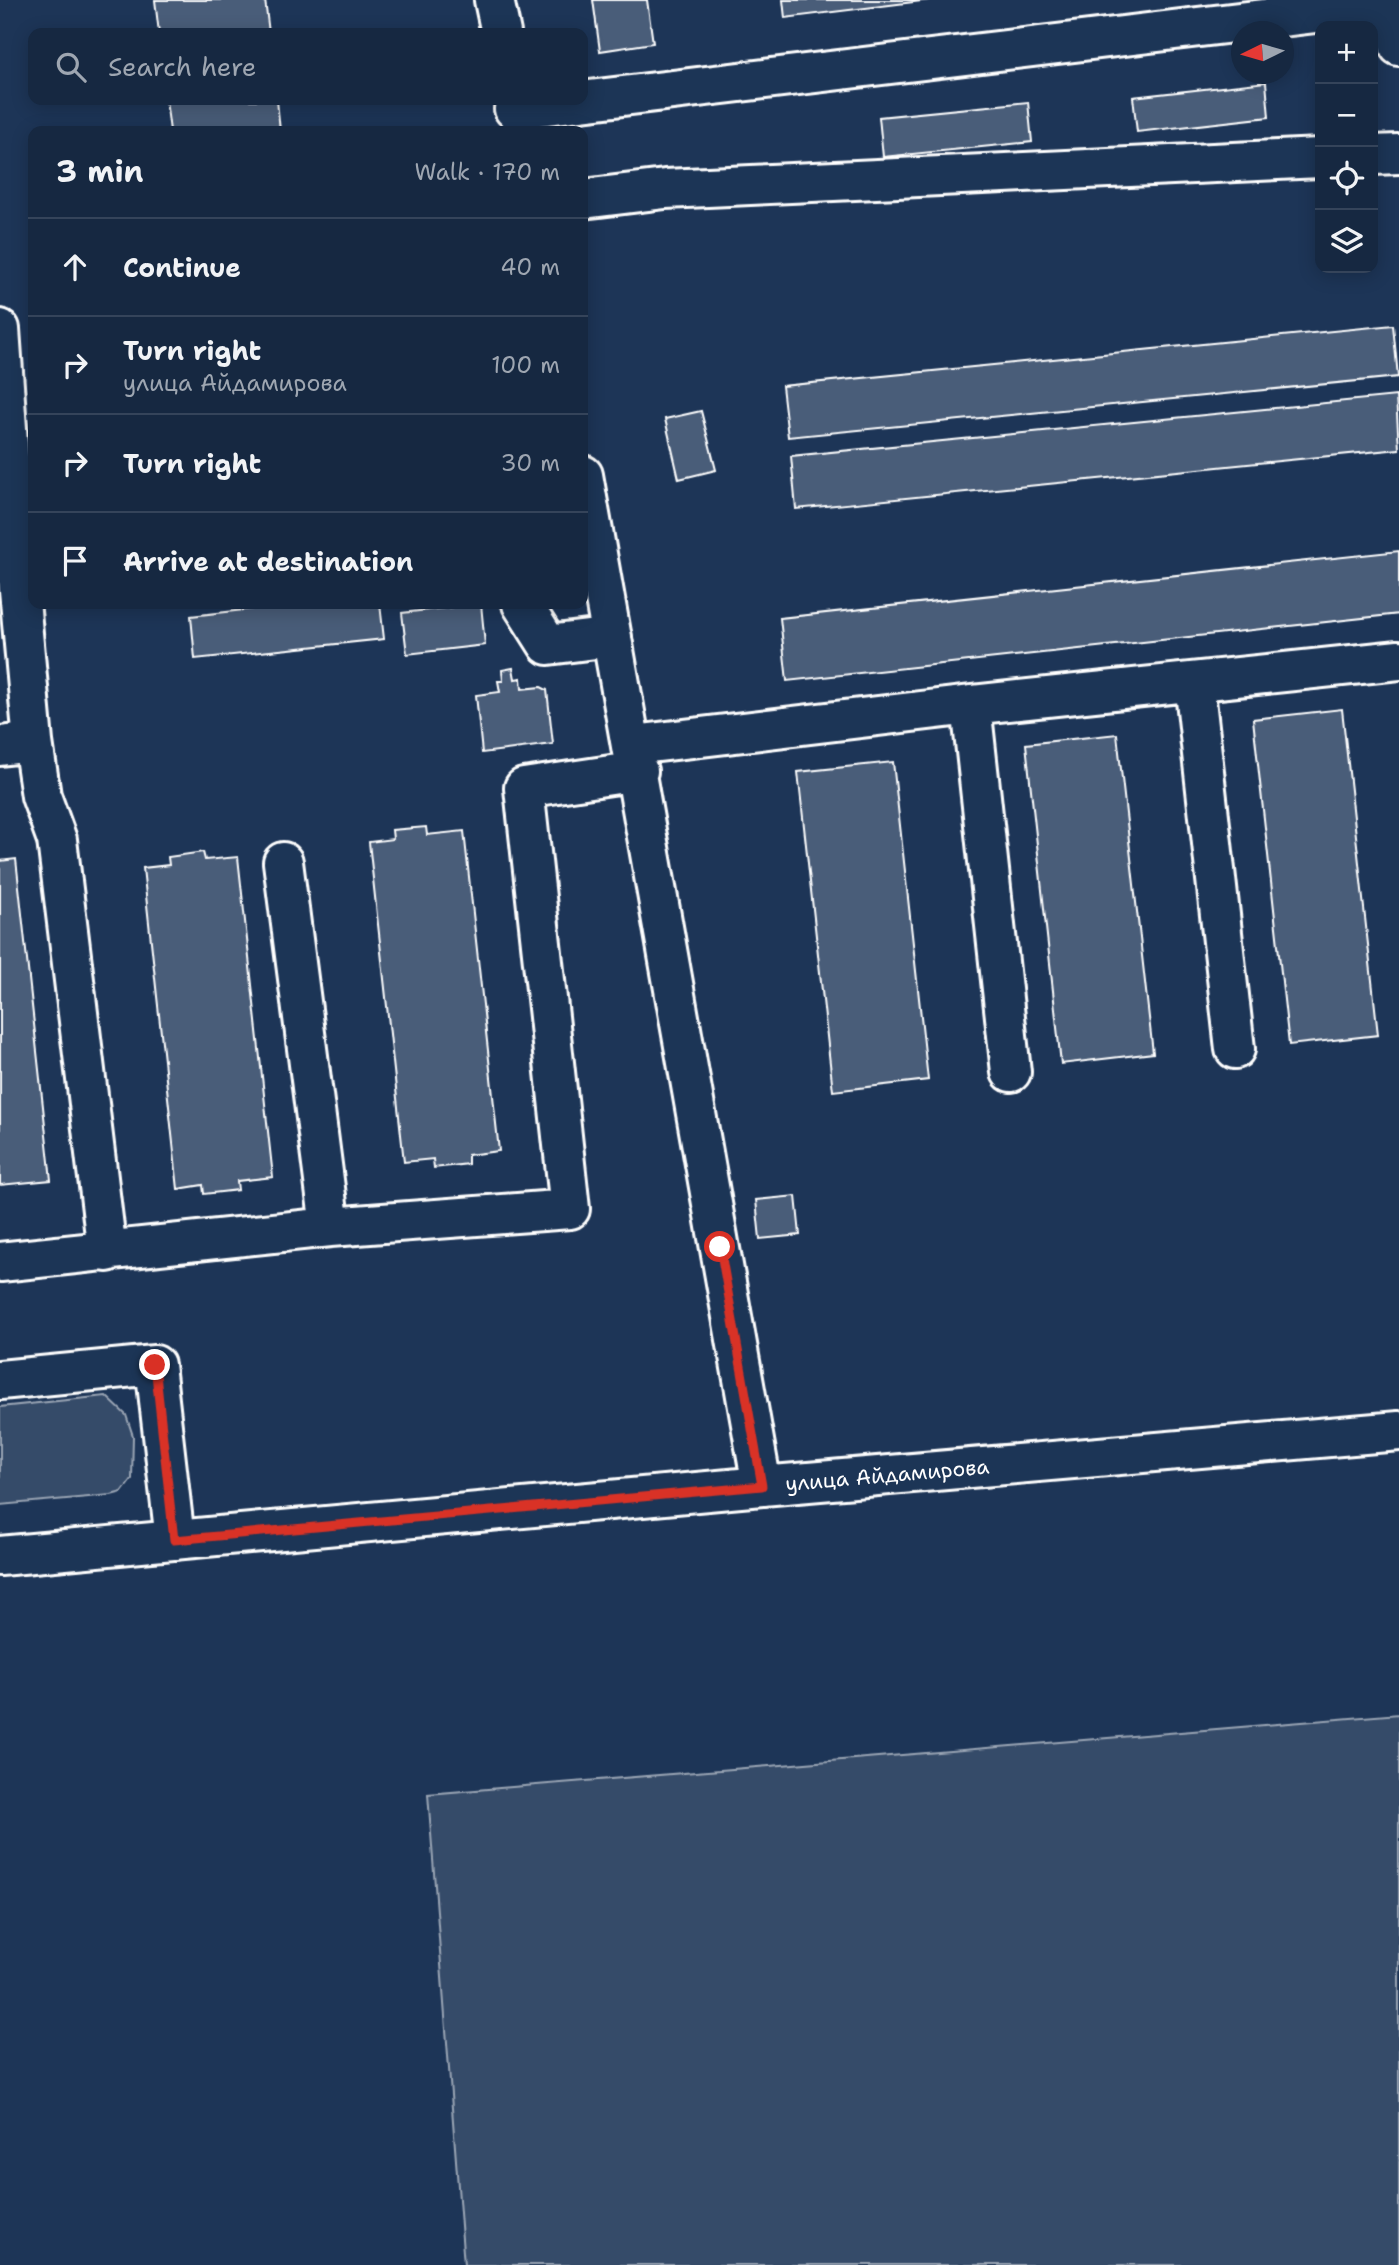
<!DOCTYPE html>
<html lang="en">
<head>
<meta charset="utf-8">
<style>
  :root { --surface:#162841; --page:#1f3048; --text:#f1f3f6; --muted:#9ea6b1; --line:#35445a }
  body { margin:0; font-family:"Shantell Sans",sans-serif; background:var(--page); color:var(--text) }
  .controls { position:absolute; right:21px; top:21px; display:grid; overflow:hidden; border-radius:14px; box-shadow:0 4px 18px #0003 }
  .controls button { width:63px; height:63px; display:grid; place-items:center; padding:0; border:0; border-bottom:2px solid var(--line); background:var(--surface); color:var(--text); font:35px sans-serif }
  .compass { position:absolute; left:1231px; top:21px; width:63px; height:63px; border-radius:50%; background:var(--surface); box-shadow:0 4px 18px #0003; rotate:265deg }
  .stop { position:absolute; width:21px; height:21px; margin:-16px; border:5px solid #d93025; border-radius:50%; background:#fff }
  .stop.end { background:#d93025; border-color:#fff; box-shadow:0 2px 7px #0008 }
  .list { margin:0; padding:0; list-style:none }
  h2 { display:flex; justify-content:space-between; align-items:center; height:91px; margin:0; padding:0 28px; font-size:30px }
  h2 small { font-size:23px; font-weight:400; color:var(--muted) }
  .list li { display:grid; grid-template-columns:46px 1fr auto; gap:21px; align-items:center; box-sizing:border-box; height:98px; padding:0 28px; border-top:2px solid var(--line) }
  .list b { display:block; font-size:26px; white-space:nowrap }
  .list p { margin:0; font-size:23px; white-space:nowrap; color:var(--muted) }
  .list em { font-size:23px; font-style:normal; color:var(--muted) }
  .icon { flex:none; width:38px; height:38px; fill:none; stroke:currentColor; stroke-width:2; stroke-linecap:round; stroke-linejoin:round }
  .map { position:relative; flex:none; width:1399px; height:2265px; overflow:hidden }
  .search { position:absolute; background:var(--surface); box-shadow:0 4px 18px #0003; left:28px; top:28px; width:560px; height:77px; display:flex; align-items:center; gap:18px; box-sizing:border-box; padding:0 24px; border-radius:14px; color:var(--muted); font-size:26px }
  .panel { position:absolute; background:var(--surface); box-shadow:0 4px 18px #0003; left:28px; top:126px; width:560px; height:483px; border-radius:14px }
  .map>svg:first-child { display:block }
</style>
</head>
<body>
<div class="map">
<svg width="1399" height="2265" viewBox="0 0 1399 2265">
  <rect width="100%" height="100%" fill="#1d3557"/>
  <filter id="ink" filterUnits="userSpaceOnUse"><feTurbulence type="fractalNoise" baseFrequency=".0143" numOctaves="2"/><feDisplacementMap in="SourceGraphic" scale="14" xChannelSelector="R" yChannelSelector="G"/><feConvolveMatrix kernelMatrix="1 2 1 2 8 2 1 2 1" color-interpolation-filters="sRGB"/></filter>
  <g filter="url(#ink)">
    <path fill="#364b69" stroke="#9aa5b4" stroke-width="2" d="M 106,1396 L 126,1415 L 133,1436 L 132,1479 L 122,1492 L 111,1495 L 0,1505 L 0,1407 Z
      M 1399,1714 L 1399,2265 L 464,2265 L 428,1794 Z"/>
    <path fill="#4a5d79" stroke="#fff" stroke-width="2" d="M 155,0 L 265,0 L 269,33 L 159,33 Z
      M 593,0 L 647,0 L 653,43 L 600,51 Z
      M 783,0 L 930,0 L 785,18 Z
      M 1266,82 L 1269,117 L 1137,132 L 1133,97 Z
      M 166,100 L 277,100 L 280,131 L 170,131 Z
      M 1028,102 L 1032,142 L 883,157 L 879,117 Z
      M 1393,325 L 1398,377 L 788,437 L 782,386 Z
      M 1396,396 L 1399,449 L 796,509 L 791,456 Z
      M 701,411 L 716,470 L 679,479 L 665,419 Z
      M 1399,551 L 1399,614 L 787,681 L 780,618 Z
      M 297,604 L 380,604 L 384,639 L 195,659 L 191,616 Z
      M 481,604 L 485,645 L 407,654 L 402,613 Z
      M 513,668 L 515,679 L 521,678 L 522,689 L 541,687 L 547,690 L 553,744 L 482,753 L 476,695 L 500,692 L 498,681 L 503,681 L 502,670 Z
      M 1342,709 L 1378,1035 L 1289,1045 L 1253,719 Z
      M 1117,734 L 1153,1053 L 1061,1064 L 1026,744 Z
      M 893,762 L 928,1080 L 833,1091 L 798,772 Z
      M 426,827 L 427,835 L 464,831 L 499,1151 L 468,1155 L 468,1164 L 434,1168 L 433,1159 L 404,1162 L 369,842 L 393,839 L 392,830 Z
      M 203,852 L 205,860 L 238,857 L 273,1177 L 237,1181 L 238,1190 L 204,1194 L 203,1185 L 178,1189 L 143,868 L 169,865 L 168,857 Z
      M 16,859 L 51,1180 L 0,1185 L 0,861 Z
      M 796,1196 L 800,1235 L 760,1239 L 756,1200 Z"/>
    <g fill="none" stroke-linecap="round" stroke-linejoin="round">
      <g stroke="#fff" stroke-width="44">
        <path id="minor" d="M 494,0 L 501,33
          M 1393,4 L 1399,46
          M 514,109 L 1399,3
          M 1373,155 L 1399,154
          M 583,199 L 665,189 L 1320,158
          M 0,329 L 16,557 L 33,742 L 41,796 L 57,840 L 107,1252
          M 583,475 L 762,1486
          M 522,604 L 548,645 L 612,637
          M 1194,682 L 1235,1049
          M 971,705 L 1011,1072
          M 633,745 L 971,705 L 1399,660
          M 0,746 L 33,742
          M 283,862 L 330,1227
          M 0,1262 L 330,1227 L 570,1209 L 524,788 L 638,771
          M 0,1380 L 155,1365 L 175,1540"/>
      </g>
      <g stroke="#fff" stroke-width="44">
        <g id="major">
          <path id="s1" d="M 0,1556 L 762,1486 L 1399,1431"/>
        </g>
      </g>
      <use href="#minor" stroke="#1d3557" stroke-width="38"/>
      <use href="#major" stroke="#1d3557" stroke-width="38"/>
    </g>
  </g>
  <g fill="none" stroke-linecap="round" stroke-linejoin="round" filter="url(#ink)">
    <path stroke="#d93025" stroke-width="9" d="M 155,1365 L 174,1540 L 762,1486 L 720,1247"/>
  </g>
  <g text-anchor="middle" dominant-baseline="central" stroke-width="5" stroke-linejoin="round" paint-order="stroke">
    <g font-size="21" fill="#fff" stroke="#1d3557">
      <text stroke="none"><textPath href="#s1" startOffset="891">улица Айдамирова</textPath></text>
    </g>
  </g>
</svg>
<div class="controls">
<button>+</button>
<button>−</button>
<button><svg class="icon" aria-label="locate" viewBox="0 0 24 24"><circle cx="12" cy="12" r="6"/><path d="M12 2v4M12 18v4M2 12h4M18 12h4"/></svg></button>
<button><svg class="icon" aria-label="layers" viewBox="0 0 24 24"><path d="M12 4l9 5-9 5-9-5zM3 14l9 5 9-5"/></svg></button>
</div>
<svg class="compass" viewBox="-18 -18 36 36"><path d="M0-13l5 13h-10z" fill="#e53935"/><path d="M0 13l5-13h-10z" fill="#9ea6b1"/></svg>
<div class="stop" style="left:720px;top:1247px"></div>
<div class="stop end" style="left:155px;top:1365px"></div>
<div class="search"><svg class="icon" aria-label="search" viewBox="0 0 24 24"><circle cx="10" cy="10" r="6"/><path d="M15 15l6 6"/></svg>Search here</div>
<section class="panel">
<h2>3 min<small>Walk · 170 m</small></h2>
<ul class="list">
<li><svg class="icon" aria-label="ahead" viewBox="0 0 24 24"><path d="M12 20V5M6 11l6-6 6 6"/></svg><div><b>Continue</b></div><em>40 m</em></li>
<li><svg class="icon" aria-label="right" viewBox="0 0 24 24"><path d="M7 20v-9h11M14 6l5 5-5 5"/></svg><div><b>Turn right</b><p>улица Айдамирова</p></div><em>100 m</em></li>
<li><svg class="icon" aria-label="right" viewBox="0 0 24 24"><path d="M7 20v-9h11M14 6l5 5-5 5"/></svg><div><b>Turn right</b></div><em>30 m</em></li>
<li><svg class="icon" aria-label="arrive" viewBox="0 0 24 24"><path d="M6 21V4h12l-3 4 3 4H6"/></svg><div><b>Arrive at destination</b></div></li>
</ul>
</section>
</div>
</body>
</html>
